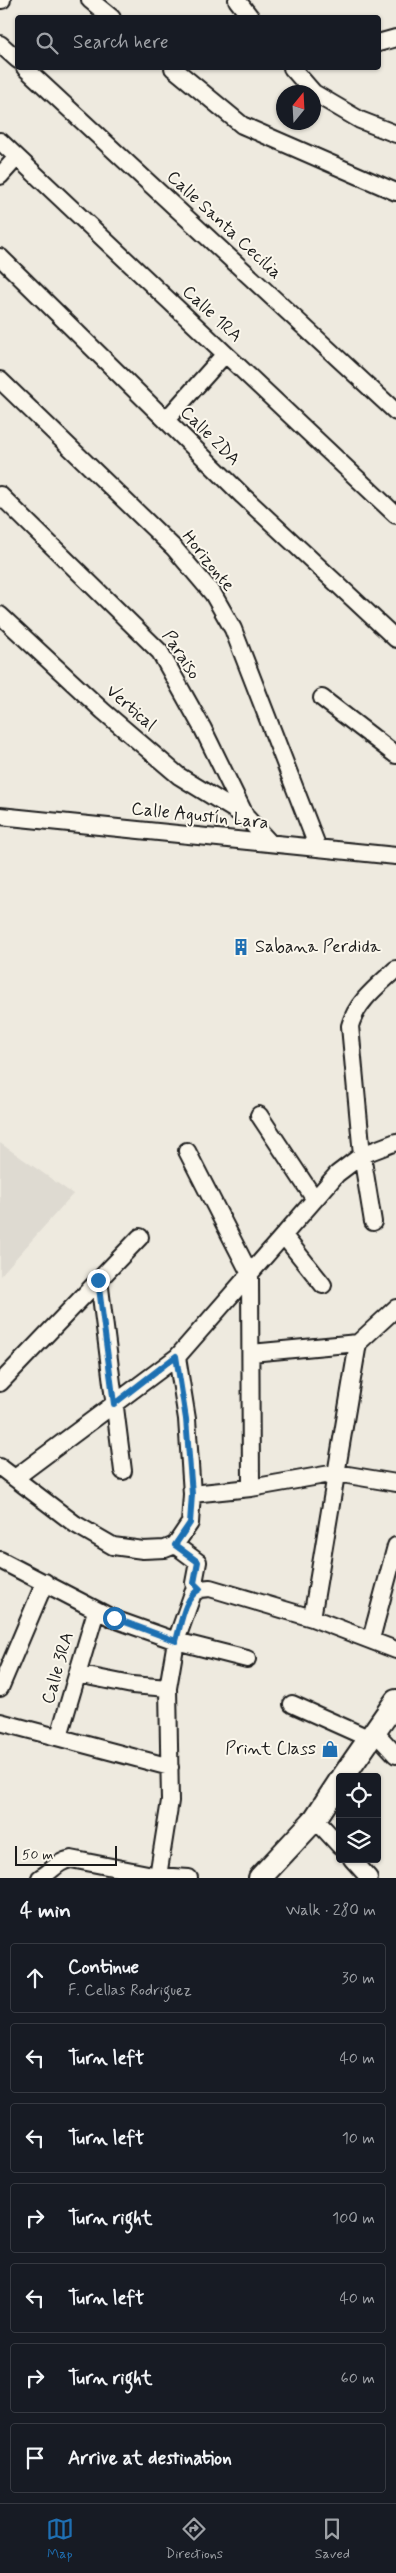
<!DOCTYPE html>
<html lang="en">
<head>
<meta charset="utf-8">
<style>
  :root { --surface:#171b24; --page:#242831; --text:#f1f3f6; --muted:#9ea1a6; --line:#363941; --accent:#1f6fb2 }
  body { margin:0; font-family:Mynerve,sans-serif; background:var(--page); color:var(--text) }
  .controls { position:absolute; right:15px; bottom:15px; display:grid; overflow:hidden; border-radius:5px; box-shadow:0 1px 4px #0004 }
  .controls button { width:45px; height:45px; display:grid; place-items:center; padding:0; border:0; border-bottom:1px solid var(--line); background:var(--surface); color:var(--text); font:25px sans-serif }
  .compass { position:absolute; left:276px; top:85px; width:45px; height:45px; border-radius:50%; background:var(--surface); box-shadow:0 1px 4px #0004; rotate:18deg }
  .scale { position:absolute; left:15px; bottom:12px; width:102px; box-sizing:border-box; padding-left:5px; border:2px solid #1c1c1c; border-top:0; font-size:14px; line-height:18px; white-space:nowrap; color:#1c1c1c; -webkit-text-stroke:4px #fbf7ec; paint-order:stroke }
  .stop { position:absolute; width:15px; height:15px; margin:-11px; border:4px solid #1f6fb2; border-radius:50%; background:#fff }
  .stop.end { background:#1f6fb2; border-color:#fff; box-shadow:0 1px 5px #0008 }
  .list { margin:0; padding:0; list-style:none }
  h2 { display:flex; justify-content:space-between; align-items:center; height:65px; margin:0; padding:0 20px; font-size:21px }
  h2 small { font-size:16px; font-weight:400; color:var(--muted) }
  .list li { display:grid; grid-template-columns:32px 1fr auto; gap:15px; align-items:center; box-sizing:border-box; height:70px; margin:0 10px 10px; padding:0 10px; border:1px solid var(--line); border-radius:5px }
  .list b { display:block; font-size:19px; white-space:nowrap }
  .list p { margin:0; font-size:16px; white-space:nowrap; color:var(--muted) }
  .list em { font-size:16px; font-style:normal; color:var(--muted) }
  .icon { flex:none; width:28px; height:28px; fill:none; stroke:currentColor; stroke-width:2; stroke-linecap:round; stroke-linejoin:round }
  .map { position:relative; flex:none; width:396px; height:1878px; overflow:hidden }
  .search { position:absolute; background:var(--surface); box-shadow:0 1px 4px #0004; left:15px; right:15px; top:15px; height:55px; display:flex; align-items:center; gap:12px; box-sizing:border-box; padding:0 18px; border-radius:5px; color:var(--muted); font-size:19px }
  .sheet { height:625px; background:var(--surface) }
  nav { display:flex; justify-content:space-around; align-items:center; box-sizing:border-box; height:70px; border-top:1px solid var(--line); background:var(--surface); font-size:14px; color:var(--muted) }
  nav a { display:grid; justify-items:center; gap:2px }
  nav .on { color:var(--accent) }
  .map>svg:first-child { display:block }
</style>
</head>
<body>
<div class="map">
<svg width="396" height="1878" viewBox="0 0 396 1878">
  <rect width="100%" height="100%" fill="#eeeadf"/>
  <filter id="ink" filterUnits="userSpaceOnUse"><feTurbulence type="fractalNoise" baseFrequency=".02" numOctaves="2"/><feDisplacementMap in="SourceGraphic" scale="10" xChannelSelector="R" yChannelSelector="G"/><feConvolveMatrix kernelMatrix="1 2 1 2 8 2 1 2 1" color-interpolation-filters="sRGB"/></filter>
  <g filter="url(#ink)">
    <path fill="#dedad1" d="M 0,1143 L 73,1194 L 0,1276 Z"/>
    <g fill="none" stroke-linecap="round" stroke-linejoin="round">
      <g stroke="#1c1c1c" stroke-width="20">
        <path id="street" d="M 0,0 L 2,0
          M 90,0 L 112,18
          M 237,0 L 251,18
          M 378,43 L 396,38
          M 0,44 L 18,60
          M 25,68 L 396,412
          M 173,68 L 242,125 L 396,192
          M 292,68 L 313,92
          M 314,93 L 360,120 L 396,134
          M 0,141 L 396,515
          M 0,176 L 17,157
          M 0,257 L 243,496 L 396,639
          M 0,380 L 174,548 L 213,594 L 233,629 L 318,848
          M 166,420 L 225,354
          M 0,495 L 160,652 L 203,729 L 246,817 L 270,843
          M 0,615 L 103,711 L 179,776 L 246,817
          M 322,698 L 396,755
          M 0,816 L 396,856
          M 259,1115 L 314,1198
          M 187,1151 L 250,1274 L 251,1488
          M 373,1222 L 362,1155 L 350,1026 C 357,1001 378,986 396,969
          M 284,1236 L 323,1285
          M 99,1280 L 123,1471
          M 251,1353 L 358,1343 L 396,1308
          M 0,1383 L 140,1237
          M 0,1467 L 75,1524 L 113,1546 L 143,1550 L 165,1549 L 175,1545 L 190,1523 L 192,1494 L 187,1419 L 177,1357
          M 15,1478 L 177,1357 L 337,1174 L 362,1155 L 396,1142
          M 192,1494 L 251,1488 L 336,1473 L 396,1483
          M 175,1545 L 198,1562 L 194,1583 L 200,1589
          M 0,1560 L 114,1619 L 176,1641 L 247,1659
          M 312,1618 L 358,1343
          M 371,1639 L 396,1546
          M 77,1674 L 132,1685 L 168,1688
          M 0,1688 L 45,1582
          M 292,1704 L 368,1738
          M 0,1722 L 170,1767
          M 374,1731 L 396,1755
          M 59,1736 L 96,1611
          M 315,1819 L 340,1846
          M 352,1859 L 369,1878
          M 158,1876 L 170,1801 L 168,1688 L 176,1641 L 193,1593 L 200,1589 L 210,1588 L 312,1618 L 396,1650
          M 40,1878 C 54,1870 56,1862 71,1859 L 158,1876 L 189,1878"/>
      </g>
      <g stroke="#1c1c1c" stroke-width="26">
        <path id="secondary" d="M 343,1777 L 396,1701
          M 260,1878 L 315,1819 L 340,1781"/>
      </g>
      <use href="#street" stroke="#fbf7ec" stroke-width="16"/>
      <use href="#secondary" stroke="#fbf7ec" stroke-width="22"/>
    </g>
  </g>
  <g fill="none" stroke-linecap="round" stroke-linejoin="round" filter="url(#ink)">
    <path stroke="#1f6fb2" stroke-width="6" d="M 98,1280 L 114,1404 L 176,1356 L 186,1419 L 192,1494 L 190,1523 L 175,1545 L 198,1562 L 194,1583 L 200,1589 C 184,1597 181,1624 176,1641 L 114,1618"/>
  </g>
  <defs>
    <g id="building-bare" transform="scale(1.35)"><path d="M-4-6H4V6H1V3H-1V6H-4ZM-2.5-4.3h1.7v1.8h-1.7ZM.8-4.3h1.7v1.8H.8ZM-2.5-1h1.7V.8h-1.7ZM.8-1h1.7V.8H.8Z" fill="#1f6fb2" stroke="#fbf7ec" stroke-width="2.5" paint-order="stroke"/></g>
    <g id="shop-bare" transform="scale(1.35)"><path d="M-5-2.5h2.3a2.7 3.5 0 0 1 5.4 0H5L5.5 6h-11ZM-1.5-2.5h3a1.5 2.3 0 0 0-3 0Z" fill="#1f6fb2" stroke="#fbf7ec" stroke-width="2.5" paint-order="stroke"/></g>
  </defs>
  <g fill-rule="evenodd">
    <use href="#building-bare" x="241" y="947"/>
    <use href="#shop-bare" x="330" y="1749"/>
  </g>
  <g text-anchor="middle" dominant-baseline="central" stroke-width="4" stroke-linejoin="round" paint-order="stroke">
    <g font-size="18" fill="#1c1c1c" stroke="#fbf7ec">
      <text transform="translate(224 225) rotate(43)">Calle Santa Cecilia</text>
      <text transform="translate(212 314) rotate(43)">Calle 1RA</text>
      <text transform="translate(210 436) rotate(45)">Calle 2DA</text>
      <text transform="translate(208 561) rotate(51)">Horizonte</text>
      <text transform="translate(181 655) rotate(57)">Paraiso</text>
      <text transform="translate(131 708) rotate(41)">Vertical</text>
      <text transform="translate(200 816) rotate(6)">Calle Agustín Lara</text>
      <text transform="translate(58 1668) rotate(-74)">Calle 3RA</text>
    </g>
    <g font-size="18" fill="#1c1c1c" stroke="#fbf7ec" text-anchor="start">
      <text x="255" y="947">Sabana Perdida</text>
      <text x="316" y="1749" text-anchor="end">Print Class</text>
    </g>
  </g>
</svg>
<div class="controls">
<button><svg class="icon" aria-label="locate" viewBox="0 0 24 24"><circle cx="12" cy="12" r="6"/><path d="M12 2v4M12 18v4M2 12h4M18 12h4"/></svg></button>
<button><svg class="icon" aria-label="layers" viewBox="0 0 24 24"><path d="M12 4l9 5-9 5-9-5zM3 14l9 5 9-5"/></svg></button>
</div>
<svg class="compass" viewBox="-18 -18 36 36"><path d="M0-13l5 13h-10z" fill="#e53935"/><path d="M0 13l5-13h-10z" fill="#9ea1a6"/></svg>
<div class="scale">50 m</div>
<div class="stop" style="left:114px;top:1618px"></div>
<div class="stop end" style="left:98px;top:1280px"></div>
<div class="search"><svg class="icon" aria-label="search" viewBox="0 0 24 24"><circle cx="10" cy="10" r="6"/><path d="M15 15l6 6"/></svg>Search here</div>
</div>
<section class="sheet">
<h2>4 min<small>Walk · 280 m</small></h2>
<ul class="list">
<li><svg class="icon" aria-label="ahead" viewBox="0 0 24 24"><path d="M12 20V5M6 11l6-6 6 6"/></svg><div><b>Continue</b><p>F. Cellas Rodriguez</p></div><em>30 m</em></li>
<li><svg class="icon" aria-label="left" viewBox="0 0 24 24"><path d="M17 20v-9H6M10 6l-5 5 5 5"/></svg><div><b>Turn left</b></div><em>40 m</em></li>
<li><svg class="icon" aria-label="left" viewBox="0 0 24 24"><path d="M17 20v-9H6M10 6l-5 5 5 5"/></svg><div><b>Turn left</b></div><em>10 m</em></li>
<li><svg class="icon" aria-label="right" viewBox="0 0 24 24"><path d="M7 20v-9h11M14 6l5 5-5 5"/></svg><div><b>Turn right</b></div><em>100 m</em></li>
<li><svg class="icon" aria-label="left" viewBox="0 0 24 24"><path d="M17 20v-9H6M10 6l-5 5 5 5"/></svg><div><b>Turn left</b></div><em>40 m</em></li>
<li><svg class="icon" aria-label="right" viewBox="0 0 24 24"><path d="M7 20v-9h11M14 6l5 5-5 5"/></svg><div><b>Turn right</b></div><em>60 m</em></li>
<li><svg class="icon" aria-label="arrive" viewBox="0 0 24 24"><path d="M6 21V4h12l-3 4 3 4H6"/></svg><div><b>Arrive at destination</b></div></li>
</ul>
</section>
<nav>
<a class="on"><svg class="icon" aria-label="map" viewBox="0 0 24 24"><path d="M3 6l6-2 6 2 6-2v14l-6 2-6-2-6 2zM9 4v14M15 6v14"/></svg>Map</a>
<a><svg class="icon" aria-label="directions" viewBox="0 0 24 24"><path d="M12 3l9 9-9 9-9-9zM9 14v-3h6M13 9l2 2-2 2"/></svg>Directions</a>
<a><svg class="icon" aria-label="saved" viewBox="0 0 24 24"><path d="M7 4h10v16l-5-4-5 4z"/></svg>Saved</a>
</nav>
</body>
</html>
